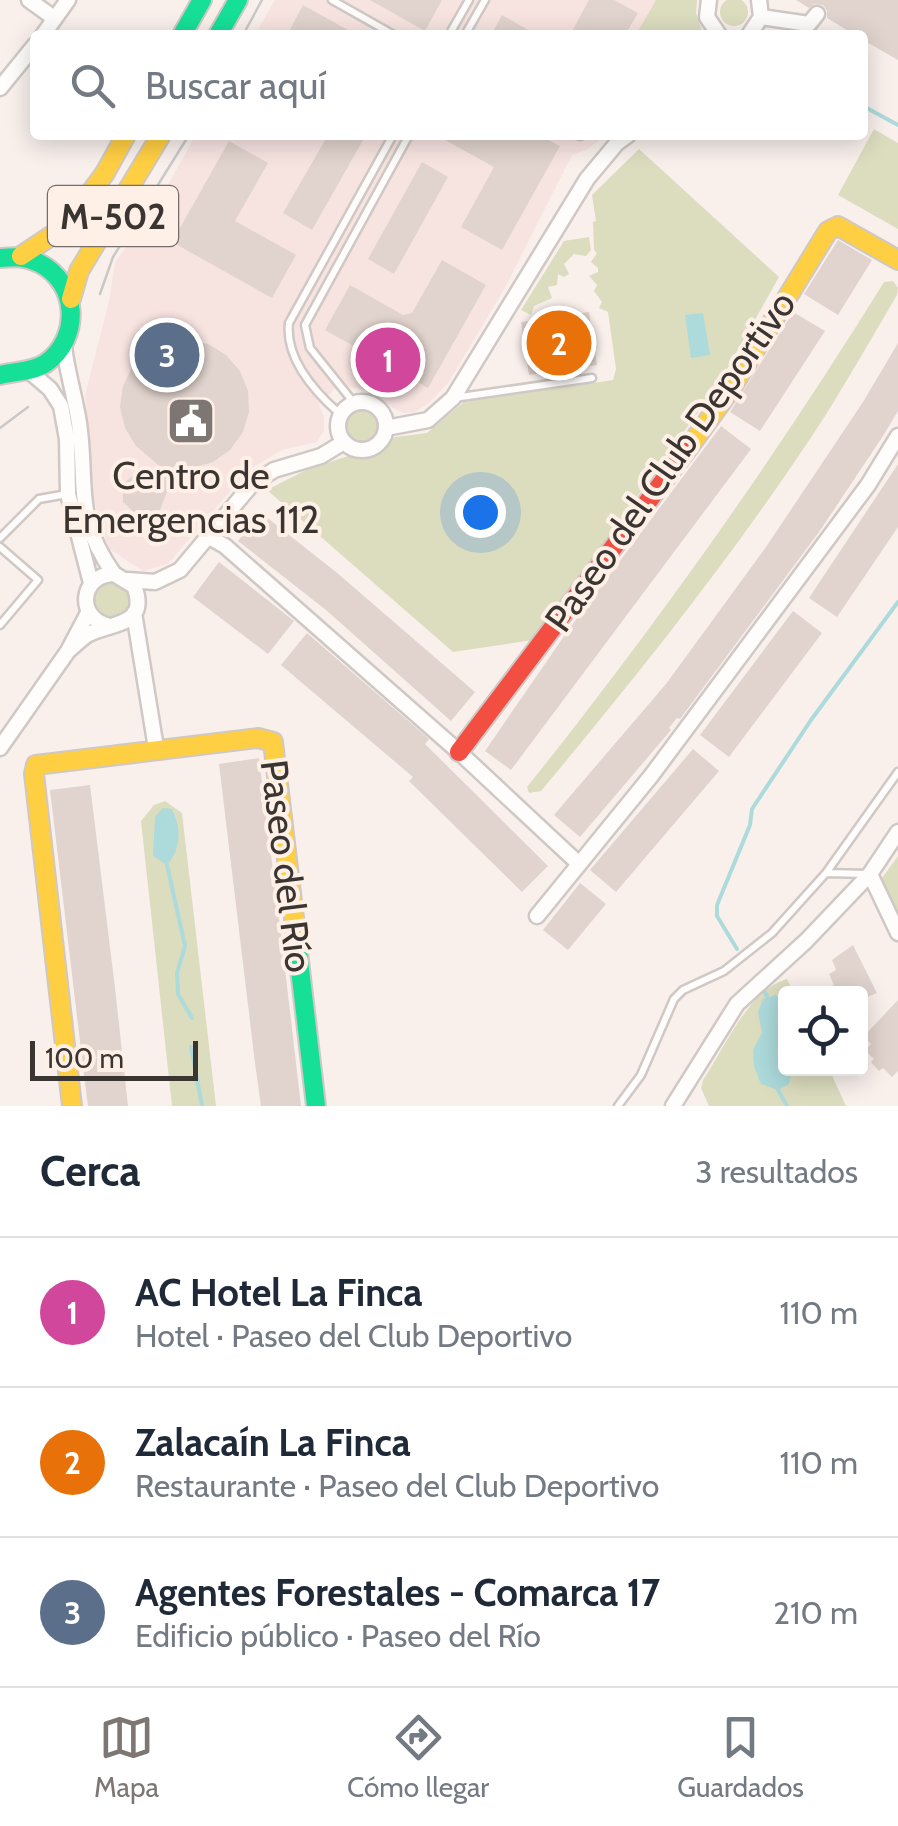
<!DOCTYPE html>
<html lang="es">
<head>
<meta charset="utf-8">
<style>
  :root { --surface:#fff; --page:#f2f2f3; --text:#1f2937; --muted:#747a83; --line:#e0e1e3; --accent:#7e7673 }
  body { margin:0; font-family:Cabin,sans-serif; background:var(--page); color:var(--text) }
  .controls { position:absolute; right:30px; bottom:30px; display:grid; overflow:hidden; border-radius:10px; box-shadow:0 5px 25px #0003 }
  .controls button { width:90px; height:90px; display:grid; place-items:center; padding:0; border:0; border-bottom:2px solid var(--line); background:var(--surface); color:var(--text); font:50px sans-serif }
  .scale { position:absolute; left:30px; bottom:25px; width:168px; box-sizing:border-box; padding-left:10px; border:5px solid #3b3532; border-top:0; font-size:28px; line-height:35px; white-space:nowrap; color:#3b3532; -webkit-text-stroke:8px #feefe7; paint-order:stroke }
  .you { position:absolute; left:480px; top:512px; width:35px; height:35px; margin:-25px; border:8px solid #fff; border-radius:50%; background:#1a73e8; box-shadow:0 0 0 15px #1a73e833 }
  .badge { display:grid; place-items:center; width:65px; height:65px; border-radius:50%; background:var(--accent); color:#fff; font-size:32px; font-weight:700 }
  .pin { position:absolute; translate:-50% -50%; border:5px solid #fff; box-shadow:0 2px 10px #0006 }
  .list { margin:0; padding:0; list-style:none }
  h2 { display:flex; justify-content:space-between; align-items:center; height:130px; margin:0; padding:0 40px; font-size:42px }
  h2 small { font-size:32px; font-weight:400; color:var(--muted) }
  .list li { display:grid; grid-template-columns:65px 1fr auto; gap:30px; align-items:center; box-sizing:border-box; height:150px; padding:0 40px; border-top:2px solid var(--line) }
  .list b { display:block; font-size:38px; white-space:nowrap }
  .list p { margin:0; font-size:32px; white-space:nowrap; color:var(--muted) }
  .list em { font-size:32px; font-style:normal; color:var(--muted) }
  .icon { flex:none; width:55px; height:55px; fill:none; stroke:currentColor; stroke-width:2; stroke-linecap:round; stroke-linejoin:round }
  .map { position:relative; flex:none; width:898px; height:1106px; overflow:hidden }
  .search { position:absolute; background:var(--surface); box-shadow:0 5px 25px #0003; left:30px; right:30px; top:30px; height:110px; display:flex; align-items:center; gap:25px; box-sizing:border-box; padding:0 35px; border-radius:10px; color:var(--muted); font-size:38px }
  .sheet { height:580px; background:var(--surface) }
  nav { display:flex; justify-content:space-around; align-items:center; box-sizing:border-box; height:140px; border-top:2px solid var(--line); background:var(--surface); font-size:28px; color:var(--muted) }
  nav a { display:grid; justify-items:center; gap:5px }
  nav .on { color:var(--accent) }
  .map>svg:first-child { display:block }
</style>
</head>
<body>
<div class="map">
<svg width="898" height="1106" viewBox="0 0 898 1106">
  <rect width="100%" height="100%" fill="#f9f0ec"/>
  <path fill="#f7e4e1" d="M 275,0 L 697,0 L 696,13 L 703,30 L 703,35 L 255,35 Z
    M 196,135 L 606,135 L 586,150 L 572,155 L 506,286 L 449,382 L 429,403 L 415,412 L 405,413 L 396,410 L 370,391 L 339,385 L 319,404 L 324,417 L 324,431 L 317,442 L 282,450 L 248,470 L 168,564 L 143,571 L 109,549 L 94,502 L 85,395 L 109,301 L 115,262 L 153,211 Z"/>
  <path fill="#dcdcbf" d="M720 12a14 14 0 1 1 28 0a14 14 0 1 1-28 0Z
    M 656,0 L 697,0 L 696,13 L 703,35 L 636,35 Z
    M 874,129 L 898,143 L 898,229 L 838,195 Z
    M 639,149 L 779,277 L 720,382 L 533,640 L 453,652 L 267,490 L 306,470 L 348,456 L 370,456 L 395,437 L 427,433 L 464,402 L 613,380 L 616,369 L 608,312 L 599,308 L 602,302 L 594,291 L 597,285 L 589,276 L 598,272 L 598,268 L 591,262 L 597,253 L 594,250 L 593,222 L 596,221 L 592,195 Z
    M 589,237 L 591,250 L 586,256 L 574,254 L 564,264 L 569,274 L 564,277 L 558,274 L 557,285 L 548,287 L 552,298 L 534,306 L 531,315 L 521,310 L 564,241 Z
    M 893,281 L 898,288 L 897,295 C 874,334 851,374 827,413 C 741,546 642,670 541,791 L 529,793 L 527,787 C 656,626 775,458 884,282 Z
    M346 426a16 16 0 1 1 32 0a16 16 0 1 1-32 0Z
    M93 600a18 18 0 1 1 36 0a18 18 0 1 1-36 0Z
    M 165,801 L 182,813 L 216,1106 L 172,1106 L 141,821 L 154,805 Z
    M 898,856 L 898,924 L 879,882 Z
    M 787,979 L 794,993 L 786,994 L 786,1068 L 829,1069 L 846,1106 L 709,1106 L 701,1088 L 703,1080 C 724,1049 748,990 787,979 Z"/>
  <path fill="#addadb" d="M 703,313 L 710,355 L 691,358 L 685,315 Z
    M 163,808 L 172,809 C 181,828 182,848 167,865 L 153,856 L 155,817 Z
    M 776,995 L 785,1005 L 786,1068 L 792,1069 L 789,1084 L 778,1090 L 761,1084 L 754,1066 L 753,1050 L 762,1033 L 758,1012 L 763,999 Z"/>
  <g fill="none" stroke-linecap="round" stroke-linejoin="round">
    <path stroke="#addadb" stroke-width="4" d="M 863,106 L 898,125
      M 167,865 L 185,946 L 177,973 L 178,994 L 192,1018
      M 737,949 L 717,916 L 717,905 L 750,825 L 752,809 L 811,720 L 898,602
      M 764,991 L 767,996
      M 191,1047 L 202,1106
      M 778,1090 L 787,1106"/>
  </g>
  <path fill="#e1d3cd" d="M 370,0 L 442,0 L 425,31 Z
    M 589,0 L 614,0 L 638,13 L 625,35 L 570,35 Z
    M 796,0 L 898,0 L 898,60 L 863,40 L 863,35 L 855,35 L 827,18 L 827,11 L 823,5 L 814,4 L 809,8 Z
    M 303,5 L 357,35 L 287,35 Z
    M 502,15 L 537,35 L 491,35 Z
    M 328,135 L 366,135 L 312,230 L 283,213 Z
    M 436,135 L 539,135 L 560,146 L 502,250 L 461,227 L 494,167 Z
    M 229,141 L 268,163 L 235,221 L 296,255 L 272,298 L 172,242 Z
    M 422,162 L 448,177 L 394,274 L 368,259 Z
    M 838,240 L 872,260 L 838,315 L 804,294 Z
    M 442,260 L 486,285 L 428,388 L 325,330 L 350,285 L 403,315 L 412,313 Z
    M 589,312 L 597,365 L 529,375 L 521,322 Z
    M 793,312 L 825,331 L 760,431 L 730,412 Z
    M 187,340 L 208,344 L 226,355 L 240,371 L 248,391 L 249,412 L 243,432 L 230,450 L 213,462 L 193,468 L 176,468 L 160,510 L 148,515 L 136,514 L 123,502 L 123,484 L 137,472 L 162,468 L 136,446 L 125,428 L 120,407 L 123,386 L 132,367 L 147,352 L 166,342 Z
    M 898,343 L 898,411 L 883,436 L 819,532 L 680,719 L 677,718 L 669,728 L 671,730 L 580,837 L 554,815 L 666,684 L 766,547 L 863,402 Z
    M 721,426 L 751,449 L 511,770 L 485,751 L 569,629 Z
    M 898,464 L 898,527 L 837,617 L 809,598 Z
    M 260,512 L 336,572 L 475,692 L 451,721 L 326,610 L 238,541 Z
    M 219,562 L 294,621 L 268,654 L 193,597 Z
    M 793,611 L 822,633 L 729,757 L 700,735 Z
    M 307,633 L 429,739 L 425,744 L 548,866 L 522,892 L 409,781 L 413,777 L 281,665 Z
    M 693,749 L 719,771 L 616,892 L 590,870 Z
    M 259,758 L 280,926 L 301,1106 L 261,1106 L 255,1063 L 219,764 Z
    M 90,785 L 115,988 L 128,1106 L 88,1106 L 85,1083 L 50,790 Z
    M 580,883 L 606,904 L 568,950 L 543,930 Z
    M 853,945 L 877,993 L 860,1000 L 860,994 L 833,994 L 830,987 L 834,985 L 829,974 L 836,970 L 832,960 Z
    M 898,1000 L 898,1071 L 892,1077 L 883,1068 L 879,1071 L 871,1062 L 874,1059 L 865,1050 L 871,1044 L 864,1036 Z"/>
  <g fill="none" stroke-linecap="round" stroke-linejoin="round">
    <g stroke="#cfc8c5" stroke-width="11">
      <path id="lane" d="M 332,0 L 394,35
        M 449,35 L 469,0
        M 465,35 L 485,0
        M 577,135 L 580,136
        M 454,398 L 592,378
        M 354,403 L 310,348 L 305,325 L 409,135
        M 340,414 C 315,392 285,358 289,323 L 393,135
        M 0,538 L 39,499 L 67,494
        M 0,547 L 38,580 L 0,625
        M 826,873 L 869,874
        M 618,1106 L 641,1075 L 674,999 L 683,990 L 724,971 L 772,933 L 826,873 L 898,772"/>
    </g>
    <g stroke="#cfc8c5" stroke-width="19">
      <path id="street" d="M 29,0 L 54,18
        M 709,0 L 707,17 L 719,35
        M 761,17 L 809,24 L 817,14
        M 43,35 L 68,0
        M 749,35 L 761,17 L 759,0
        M 0,88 L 35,45
        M 64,346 C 67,372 75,397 79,423 C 88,487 73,516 114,574
        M 29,371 L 50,389 L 61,406 L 67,439 L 68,494 L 91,583
        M338 426a24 24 0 1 1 48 0a24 24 0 1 1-48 0Z
        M 386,428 L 428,420 L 453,398 L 587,179 L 617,143 L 628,135
        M 209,537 L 225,546 L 459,752 L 578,863
        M 128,580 L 155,582 L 180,570 L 252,484 L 274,470 L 321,456 L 344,442
        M 134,613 L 156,748
        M 68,651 C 74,646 81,639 87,635 C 110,622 150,627 134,586 L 114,574 C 79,575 76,619 110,626
        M 0,748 L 68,651 L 88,613
        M 870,874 L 898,933
        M 537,916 L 651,776 L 868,485 L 898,436
        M 673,1106 L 737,1004 L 806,941 L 870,874 L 898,832"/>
    </g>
    <g stroke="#cfc8c5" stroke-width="22">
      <path id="fast" d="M 182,35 L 202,0
        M 218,35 L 238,0
        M 0,258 C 14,257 26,256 39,263 C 79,283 81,338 46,363 C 33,372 15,371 0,375
        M 296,935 L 316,1106"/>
    </g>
    <g stroke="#cfc8c5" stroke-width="22">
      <path id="slow" d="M 21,256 L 66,226 L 105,173 L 126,135
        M 71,299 L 79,271 L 161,135
        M 689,447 L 731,389 L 828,231 L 838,226 L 898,260
        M 72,1106 L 34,774 L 36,765 L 258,738 L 273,742 L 296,935"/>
    </g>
    <g stroke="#cfc8c5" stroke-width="22">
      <path id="jam" d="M 459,752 L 689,447"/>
    </g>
    <use href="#lane" stroke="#fefdfc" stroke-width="6"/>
    <use href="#street" stroke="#fefdfc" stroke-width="14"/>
    <use href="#fast" stroke="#16e098" stroke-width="18"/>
    <use href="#slow" stroke="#ffcf43" stroke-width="18"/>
    <use href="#jam" stroke="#f24e42" stroke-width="18"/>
    <path stroke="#cac8c7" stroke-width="2.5" d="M 243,35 L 262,0
      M 100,294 L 113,257 L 189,135
      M 0,428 L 28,407"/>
  </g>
  <defs>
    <g id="civic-square" transform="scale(2.5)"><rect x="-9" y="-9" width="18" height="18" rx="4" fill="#7e7673" stroke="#feefe7"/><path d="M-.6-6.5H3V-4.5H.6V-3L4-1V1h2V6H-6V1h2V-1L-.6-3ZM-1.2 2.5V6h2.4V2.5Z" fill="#fff"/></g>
  </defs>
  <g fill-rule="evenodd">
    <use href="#civic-square" x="191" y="421"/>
  </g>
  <g text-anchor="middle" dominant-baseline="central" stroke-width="8" stroke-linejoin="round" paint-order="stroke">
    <rect fill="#feefe7" stroke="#766d68" stroke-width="2.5" x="48" y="186" width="130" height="60" rx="8"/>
    <g font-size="35" font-weight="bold" fill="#3b3532">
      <text x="113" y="216">M-502</text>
    </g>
    <g font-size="38" fill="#3b3532" stroke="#feefe7">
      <text transform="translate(670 461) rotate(-55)">Paseo del Club Deportivo</text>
      <text transform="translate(287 866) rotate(83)">Paseo del Río</text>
    </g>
    <g font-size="38" fill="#3b3532" stroke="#feefe7">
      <text x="191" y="475">Centro de<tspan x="191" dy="44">Emergencias 112</tspan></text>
    </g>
  </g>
</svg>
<div class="controls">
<button><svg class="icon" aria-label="locate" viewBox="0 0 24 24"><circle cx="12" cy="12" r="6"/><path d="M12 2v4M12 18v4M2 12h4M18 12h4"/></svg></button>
</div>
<div class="scale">100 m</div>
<div class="you"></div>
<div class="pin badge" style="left:388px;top:360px;background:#d1479c">1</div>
<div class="pin badge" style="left:559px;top:343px;background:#e8710a">2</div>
<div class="pin badge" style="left:167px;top:355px;background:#5c6f8a">3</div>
<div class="search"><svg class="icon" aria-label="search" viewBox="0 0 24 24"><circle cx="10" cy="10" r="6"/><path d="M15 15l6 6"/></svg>Buscar aquí</div>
</div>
<section class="sheet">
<h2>Cerca<small>3 resultados</small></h2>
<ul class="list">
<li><span class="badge" style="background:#d1479c">1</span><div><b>AC Hotel La Finca</b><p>Hotel · Paseo del Club Deportivo</p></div><em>110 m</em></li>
<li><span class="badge" style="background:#e8710a">2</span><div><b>Zalacaín La Finca</b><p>Restaurante · Paseo del Club Deportivo</p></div><em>110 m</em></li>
<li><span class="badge" style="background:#5c6f8a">3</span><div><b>Agentes Forestales - Comarca 17</b><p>Edificio público · Paseo del Río</p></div><em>210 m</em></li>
</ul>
</section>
<nav>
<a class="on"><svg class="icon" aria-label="map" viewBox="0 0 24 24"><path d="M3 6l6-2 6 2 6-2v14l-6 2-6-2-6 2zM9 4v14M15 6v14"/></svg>Mapa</a>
<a><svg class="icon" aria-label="directions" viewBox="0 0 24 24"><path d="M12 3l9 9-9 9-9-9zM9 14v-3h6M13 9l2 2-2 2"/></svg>Cómo llegar</a>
<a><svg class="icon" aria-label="saved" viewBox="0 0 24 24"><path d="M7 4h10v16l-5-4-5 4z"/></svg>Guardados</a>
</nav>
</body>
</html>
